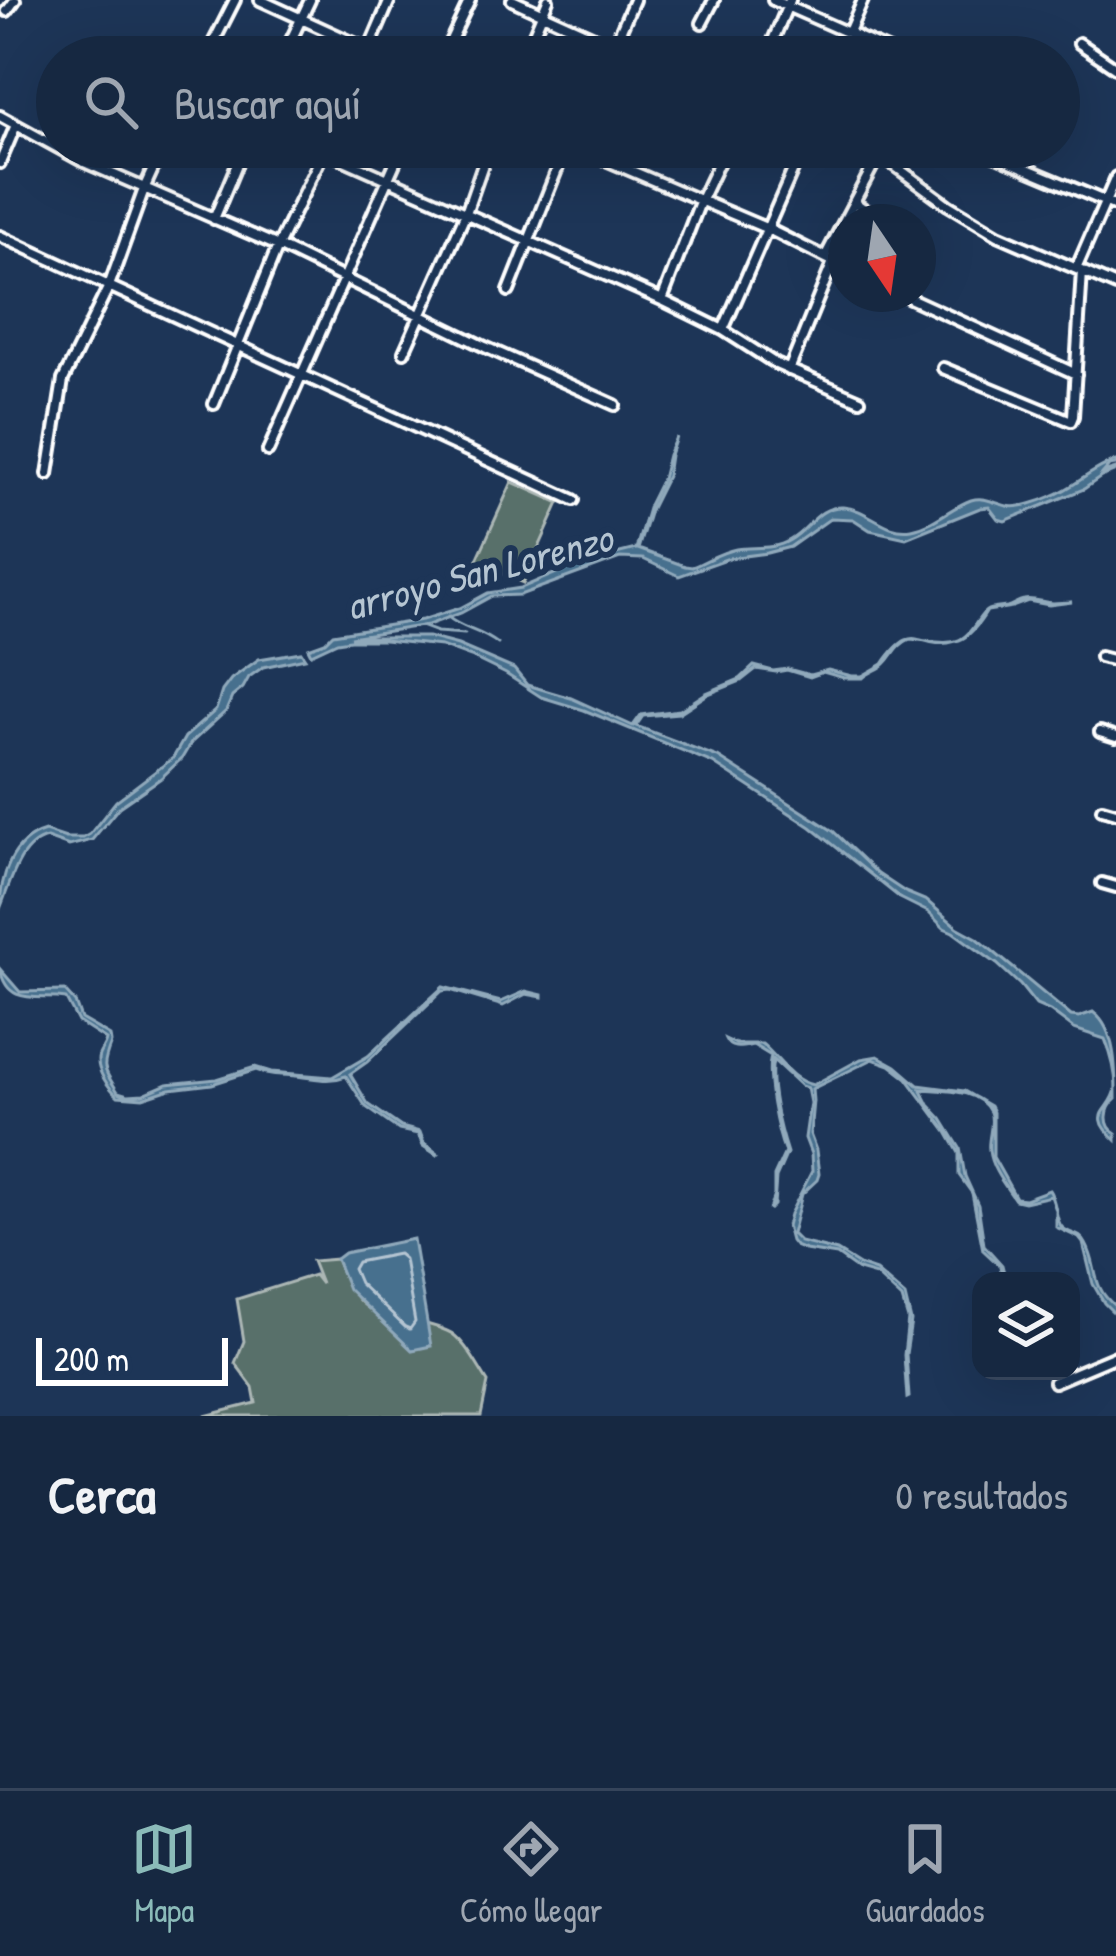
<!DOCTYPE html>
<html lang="es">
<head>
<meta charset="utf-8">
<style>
  :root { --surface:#162841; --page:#1f3048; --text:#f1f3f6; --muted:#9ea6b1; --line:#35445a; --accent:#8bbbb9 }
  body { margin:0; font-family:"Patrick Hand",sans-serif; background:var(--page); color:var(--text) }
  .controls { position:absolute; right:36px; bottom:36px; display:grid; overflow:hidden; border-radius:24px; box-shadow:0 12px 48px #0002 }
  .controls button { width:108px; height:108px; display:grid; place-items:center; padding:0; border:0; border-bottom:3px solid var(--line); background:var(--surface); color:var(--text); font:60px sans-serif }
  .compass { position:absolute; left:828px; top:204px; width:108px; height:108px; border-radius:50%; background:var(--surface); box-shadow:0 12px 48px #0002; rotate:167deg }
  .scale { position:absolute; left:36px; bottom:30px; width:192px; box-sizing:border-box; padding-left:12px; border:6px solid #fff; border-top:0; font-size:33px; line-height:42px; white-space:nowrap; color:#fff; -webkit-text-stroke:9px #1d3557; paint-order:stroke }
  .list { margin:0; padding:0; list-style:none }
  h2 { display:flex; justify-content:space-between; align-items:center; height:156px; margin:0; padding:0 48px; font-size:51px }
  h2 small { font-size:39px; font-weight:400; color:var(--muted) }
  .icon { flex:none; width:66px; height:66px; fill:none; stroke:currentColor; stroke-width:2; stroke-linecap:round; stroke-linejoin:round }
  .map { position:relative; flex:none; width:1116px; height:1416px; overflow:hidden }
  .search { position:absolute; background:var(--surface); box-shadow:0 12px 48px #0002; left:36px; right:36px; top:36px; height:132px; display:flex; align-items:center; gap:30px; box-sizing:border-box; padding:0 42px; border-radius:66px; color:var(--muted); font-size:45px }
  .sheet { height:372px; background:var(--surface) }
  nav { display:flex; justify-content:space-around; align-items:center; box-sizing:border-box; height:168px; border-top:3px solid var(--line); background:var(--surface); font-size:33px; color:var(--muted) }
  nav a { display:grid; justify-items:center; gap:6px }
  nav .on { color:var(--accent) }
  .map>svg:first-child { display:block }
</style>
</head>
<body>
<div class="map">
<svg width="1116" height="1416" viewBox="0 0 1116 1416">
  <rect width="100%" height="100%" fill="#1d3557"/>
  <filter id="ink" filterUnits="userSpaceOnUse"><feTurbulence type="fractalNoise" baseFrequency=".00833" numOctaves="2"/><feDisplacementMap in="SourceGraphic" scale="24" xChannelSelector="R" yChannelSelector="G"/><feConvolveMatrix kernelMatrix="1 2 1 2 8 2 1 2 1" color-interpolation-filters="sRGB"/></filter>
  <g filter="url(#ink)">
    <path fill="#586f6b" stroke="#acb7b5" stroke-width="3" d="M 512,482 L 559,503 L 523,583 L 476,562 Z
      M 336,1259 C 365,1334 388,1306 447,1331 C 463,1337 478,1367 488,1382 L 481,1416 L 205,1416 L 256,1403 L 253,1387 L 235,1363 L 244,1341 L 237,1299 L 314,1275 L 321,1284 L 312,1261 Z"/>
    <path fill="#466f8e" stroke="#90a9bb" stroke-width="3" d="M 676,437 L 670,455 L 667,476 L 650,510 L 638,549 L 685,566 L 692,567 C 707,561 720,552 736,549 C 755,546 772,551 790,540 C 810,529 817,506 843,507 C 868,508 885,534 912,529 C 934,525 951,507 971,500 C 985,496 994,503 1007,506 C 1019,509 1041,501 1052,496 C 1075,487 1094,467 1116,461 L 1116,465 L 1109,466 L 1103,473 L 1116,469 L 1116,471 L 1101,477 L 1084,489 L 1005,521 L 998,519 L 989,507 L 980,508 L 906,538 L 870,530 L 853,519 L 831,518 L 790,547 L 767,553 L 729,558 L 679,576 L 643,559 L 620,558 L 520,595 L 492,596 L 461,613 L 428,625 L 350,637 L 428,637 L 458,645 L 514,669 L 527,685 L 571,698 L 633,726 L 641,715 L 680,710 L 706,693 L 740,679 L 754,666 L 773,671 L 788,669 L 810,675 L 828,670 L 852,676 L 862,676 L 883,664 C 916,616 917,653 956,641 C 973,636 978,614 988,610 C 994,608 1001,608 1007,607 C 1013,605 1018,601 1024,600 C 1034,598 1044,603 1053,603 C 1059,603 1065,602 1072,602 L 1049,605 L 1028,601 L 1012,607 L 987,611 C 963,651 951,643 910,639 C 895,646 895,654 885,664 C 879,670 870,671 863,678 L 844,678 L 823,672 L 810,677 L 787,670 L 776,672 L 756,669 L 741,681 L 708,694 L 679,713 L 643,716 L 636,726 L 718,757 L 833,831 L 878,874 L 905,892 L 927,901 L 957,927 L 977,938 L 1071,1016 L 1079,1017 L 1093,1012 C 1116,1029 1116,1069 1116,1099 C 1105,1108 1103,1126 1116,1133 L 1116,1140 C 1085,1112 1113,1112 1116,1088 C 1116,1072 1111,1054 1105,1039 L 1074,1029 L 1050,1011 L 1036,1005 L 1020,985 L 997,964 L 953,932 L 944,928 L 928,912 L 900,898 L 811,827 L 713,763 L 584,710 L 541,697 L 506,674 L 471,657 L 441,646 L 384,640 L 350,640 L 337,642 L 311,654 L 308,648 L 325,642 L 333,634 L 422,620 L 460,608 L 488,593 L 521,588 L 580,563 L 636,549 L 649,505 L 662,479 L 668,455 Z
      M 301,652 L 305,658 L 263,667 L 249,677 L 243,688 L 232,697 L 226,711 L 191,743 L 182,758 L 161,778 L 119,807 L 92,840 L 69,846 L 47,838 C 18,844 10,886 0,909 C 0,878 11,841 45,831 L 66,838 L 83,838 L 90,834 L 116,801 L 173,758 L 185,737 L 216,710 L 222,691 L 231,679 L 259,659 Z
      M 0,969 L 20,992 L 65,991 L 75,1002 L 81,1019 L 110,1036 L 111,1043 C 101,1069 103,1068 118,1092 L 128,1095 L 144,1094 L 167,1084 L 217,1079 L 255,1067 L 271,1072 L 332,1077 L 368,1056 L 443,987 L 501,1002 L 526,991 L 542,995 L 542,997 L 526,994 L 503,1006 L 450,990 L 442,991 L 367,1062 L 350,1074 L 368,1104 L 401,1127 L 420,1132 L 424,1143 L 438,1154 L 437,1155 L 423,1146 L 418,1134 L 399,1130 L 366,1107 L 346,1076 C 327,1083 316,1078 296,1076 C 281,1074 270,1076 256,1070 L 212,1084 L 170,1089 L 143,1098 L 118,1096 C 109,1088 94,1069 99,1055 C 101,1050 105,1046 106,1040 L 78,1022 L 66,999 C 39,994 8,1008 0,969 Z
      M 725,1039 L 736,1044 L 762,1044 C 779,1058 790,1080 813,1085 L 861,1059 L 878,1056 L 896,1066 L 918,1085 L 964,1091 L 990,1106 L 993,1112 L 993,1157 L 1016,1198 L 1025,1199 L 1049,1190 C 1057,1201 1055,1221 1062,1227 C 1071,1236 1079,1231 1086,1244 C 1099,1267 1090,1286 1115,1306 L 1116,1315 L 1104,1303 L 1093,1284 L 1083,1243 L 1079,1238 L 1056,1227 L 1056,1210 L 1051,1196 L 1024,1202 L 1015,1200 C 1005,1185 991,1169 989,1150 C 987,1138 995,1123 990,1112 C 979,1088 942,1091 921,1089 L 929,1105 L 942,1119 L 960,1148 L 965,1176 L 978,1205 L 984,1245 L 1002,1265 L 1006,1281 L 1003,1281 L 1000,1266 L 983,1250 L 972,1193 L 959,1175 L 959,1153 L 947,1132 L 907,1078 L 890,1065 L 873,1059 L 812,1089 L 813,1101 L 810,1134 L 816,1150 L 819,1174 L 817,1180 L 802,1194 L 792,1234 L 800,1242 L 837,1251 L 861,1266 L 876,1271 L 905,1296 L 911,1321 L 906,1354 L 909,1397 L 907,1398 L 904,1355 L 908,1319 L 902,1299 L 876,1275 L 858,1270 L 837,1255 L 805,1250 L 795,1246 L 791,1241 L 787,1226 L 790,1214 L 812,1171 L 811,1154 L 805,1138 L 810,1103 L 807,1088 L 801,1086 L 773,1060 C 768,1083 779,1129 787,1153 L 776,1178 L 774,1205 L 769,1210 L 774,1195 L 774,1176 L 785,1152 C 777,1132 765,1075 771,1056 L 753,1045 C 742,1047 730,1051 725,1039 Z
      M 413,1239 L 431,1346 L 412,1350 L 348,1289 L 336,1259 L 344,1253 Z"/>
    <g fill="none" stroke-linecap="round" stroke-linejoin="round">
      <path stroke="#b5c5d2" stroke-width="3" d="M 398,1254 L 404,1259 L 415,1322 L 410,1329 L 405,1327 L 359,1283 L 353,1269 L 357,1262 Z"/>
      <path stroke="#90a9bb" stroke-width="3" d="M 448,617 C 461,629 481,630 498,644
        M 421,626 L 437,632 L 465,634"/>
      <g stroke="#fff" stroke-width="16">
        <path id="street" d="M 260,0 L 385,57
          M 512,0 L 638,57
          M 773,0 L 903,57
          M 7,11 L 15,0
          M 702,23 L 714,0
          M 849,32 L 863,0
          M 1079,43 L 1116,68
          M 210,49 L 229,57
          M 369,49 L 390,0
          M 206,57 L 235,0
          M 283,57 L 310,0
          M 443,57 L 470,0
          M 524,57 L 548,0
          M 609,57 L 634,0
          M 766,57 L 790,0
          M 847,57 L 857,36
          M 0,116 L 82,161 L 278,246 L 485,347 L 615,405
          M 575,147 L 768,229 L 846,268
          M 843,147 L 891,163 L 948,205 L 998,235 L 1116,286
          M 928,147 L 949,155 L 954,147
          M 975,147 L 1116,206
          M 82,161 L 88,147
          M 0,163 L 16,125
          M 854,202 L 883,222
          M 214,219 L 244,147
          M 0,236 L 574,500
          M 825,257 L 883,147
          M 1077,267 L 1116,177
          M 509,291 L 566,147
          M 901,294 L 1076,374
          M 662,300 L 700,202 L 726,147
          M 723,330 L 803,147
          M 404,352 L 466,213 L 489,147
          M 943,368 L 1071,421 L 1073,416 L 1082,271
          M 789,370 L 833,262
          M 214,404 L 278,246 L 324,151 L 662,300 L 723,330 L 776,364 L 860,400
          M 268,451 L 402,147
          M 48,474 L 63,380 L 109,286 L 144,189 L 163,147
          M 1100,657 L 1116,661
          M 1100,732 L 1116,737
          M 1102,809 L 1116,813
          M 1102,883 L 1116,887
          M 1054,1382 L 1116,1356"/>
      </g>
      <use href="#street" stroke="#1d3557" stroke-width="8"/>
    </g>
  </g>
  <g text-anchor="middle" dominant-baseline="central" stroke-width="12" stroke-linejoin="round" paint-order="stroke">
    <g font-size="39" font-style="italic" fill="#b5c5d2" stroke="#1d3557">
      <text transform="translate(479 571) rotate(-15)">arroyo San Lorenzo</text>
    </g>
  </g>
</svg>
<div class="controls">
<button><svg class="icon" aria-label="layers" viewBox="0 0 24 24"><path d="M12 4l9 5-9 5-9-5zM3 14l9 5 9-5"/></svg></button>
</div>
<svg class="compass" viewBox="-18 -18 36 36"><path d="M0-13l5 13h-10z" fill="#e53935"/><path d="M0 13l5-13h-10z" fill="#9ea6b1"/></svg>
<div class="scale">200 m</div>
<div class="search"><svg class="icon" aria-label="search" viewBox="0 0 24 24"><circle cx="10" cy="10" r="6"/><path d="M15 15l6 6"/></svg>Buscar aquí</div>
</div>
<section class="sheet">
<h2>Cerca<small>0 resultados</small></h2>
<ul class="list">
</ul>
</section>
<nav>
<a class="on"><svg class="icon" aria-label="map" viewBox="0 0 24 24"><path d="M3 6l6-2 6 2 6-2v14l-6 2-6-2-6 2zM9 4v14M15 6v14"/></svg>Mapa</a>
<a><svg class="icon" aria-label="directions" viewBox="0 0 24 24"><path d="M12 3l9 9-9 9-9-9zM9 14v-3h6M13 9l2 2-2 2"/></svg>Cómo llegar</a>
<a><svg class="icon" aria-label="saved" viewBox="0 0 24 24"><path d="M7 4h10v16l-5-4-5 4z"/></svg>Guardados</a>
</nav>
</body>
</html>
